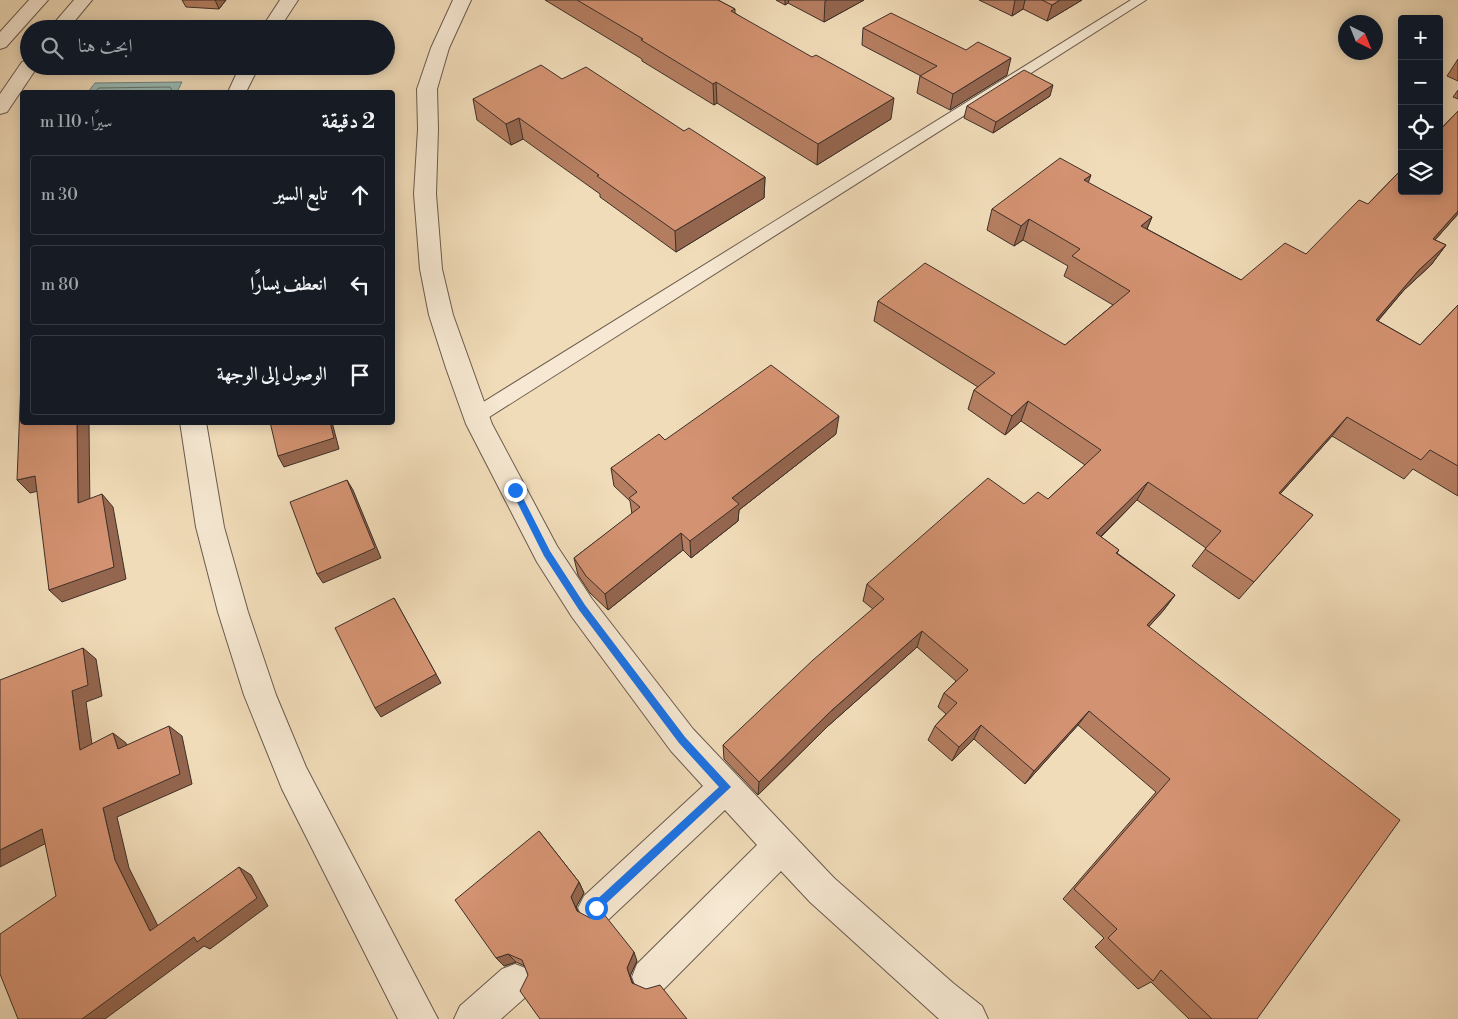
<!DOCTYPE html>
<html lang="ar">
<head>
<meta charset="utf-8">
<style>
  :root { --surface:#171b24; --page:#242831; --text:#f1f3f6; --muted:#9ea1a6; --line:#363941 }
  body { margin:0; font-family:"Libre Bodoni",Amiri,serif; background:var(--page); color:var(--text); direction:rtl }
  .controls { position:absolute; right:15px; top:15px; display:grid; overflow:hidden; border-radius:5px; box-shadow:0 2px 12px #0003 }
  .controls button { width:45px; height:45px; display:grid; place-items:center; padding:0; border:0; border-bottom:1px solid var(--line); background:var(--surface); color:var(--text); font:25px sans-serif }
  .compass { position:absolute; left:1338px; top:15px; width:45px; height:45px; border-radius:50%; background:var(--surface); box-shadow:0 2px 12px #0003; rotate:137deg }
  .stop { position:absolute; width:15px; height:15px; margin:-11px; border:4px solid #1a73e8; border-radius:50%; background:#fff }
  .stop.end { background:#1a73e8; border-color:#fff; box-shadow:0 1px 5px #0008 }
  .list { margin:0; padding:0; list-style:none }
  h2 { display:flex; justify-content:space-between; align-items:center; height:65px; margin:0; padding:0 20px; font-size:21px }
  h2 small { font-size:16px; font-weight:400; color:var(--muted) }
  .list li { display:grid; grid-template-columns:32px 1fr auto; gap:15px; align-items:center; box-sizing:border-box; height:80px; margin:0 10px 10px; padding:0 10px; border:1px solid var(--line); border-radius:5px }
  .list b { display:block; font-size:19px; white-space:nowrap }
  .list em { font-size:16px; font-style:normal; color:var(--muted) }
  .icon { flex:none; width:28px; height:28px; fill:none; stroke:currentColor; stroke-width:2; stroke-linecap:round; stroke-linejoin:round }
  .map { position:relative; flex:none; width:1458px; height:1019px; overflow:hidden; direction:ltr }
  .search { position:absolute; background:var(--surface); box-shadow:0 2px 12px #0003; left:20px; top:20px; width:375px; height:55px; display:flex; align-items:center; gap:12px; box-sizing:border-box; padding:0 18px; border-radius:28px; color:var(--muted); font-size:19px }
  .panel { position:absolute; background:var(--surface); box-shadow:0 2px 12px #0003; left:20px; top:90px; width:375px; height:335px; border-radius:5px; direction:rtl }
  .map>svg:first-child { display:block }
</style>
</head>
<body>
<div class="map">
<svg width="1458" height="1019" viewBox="0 0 1458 1019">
  <rect width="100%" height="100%" fill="#f1dcb9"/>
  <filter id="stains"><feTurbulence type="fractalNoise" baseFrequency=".004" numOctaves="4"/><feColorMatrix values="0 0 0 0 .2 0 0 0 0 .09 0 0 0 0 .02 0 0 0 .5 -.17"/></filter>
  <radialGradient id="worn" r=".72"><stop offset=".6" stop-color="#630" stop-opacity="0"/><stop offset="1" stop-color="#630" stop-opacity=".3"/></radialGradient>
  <path fill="#9bbbb3" stroke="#75837c" d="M 182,82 L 177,92 L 88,92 L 95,83 Z"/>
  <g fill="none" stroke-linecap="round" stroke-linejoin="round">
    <path stroke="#6c756e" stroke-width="1" d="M 94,92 L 99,88 L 170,87 L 173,92"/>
    <g stroke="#6a5a4d" stroke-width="2">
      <path id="lane" d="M 1131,0 L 1146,0 L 483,421 L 476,423 L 469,421 L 467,416 L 469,411 Z"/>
    </g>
    <g stroke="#6a5a4d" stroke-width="2">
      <path id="street" d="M 29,0 L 48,0 L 6,47 L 0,49 L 0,32 Z
        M 74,0 L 92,0 L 68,29 L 49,29 Z
        M 280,0 L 298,0 L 279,29 L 261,29 Z
        M 453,0 L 471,0 L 449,48 L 437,89 L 438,129 L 436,194 L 442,269 L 453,315 L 492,424 L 557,546 L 592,599 L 693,729 L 834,878 L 953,983 L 982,1006 L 988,1019 L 939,1019 L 810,902 L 781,871 L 663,990 L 650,995 L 637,990 L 632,977 L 637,964 L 757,845 L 725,810 L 608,920 L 596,926 L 584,920 L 578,908 L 584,896 L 703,786 L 671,751 L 572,617 L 537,562 L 466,424 L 446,368 L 429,315 L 420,269 L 414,194 L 418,129 L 417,89 L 431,48 Z
        M 29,60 L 29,66 L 38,66 L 7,112 L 0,114 L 0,94 L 22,62 Z
        M 240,66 L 259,66 L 246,92 L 228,92 Z
        M 180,422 L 206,422 L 224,527 L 248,612 L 276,695 L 306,767 L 438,1019 L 398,1019 L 282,789 L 244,695 L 218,612 L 196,527 Z
        M 515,964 L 528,969 L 533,982 L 528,995 L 501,1019 L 454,1019 L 460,1006 L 502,969 Z"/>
    </g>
    <use href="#lane" fill="#f6e8d2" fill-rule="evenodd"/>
    <use href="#street" fill="#f6e8d2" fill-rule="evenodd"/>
  </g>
  <path fill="#b57e61" stroke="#3d2f29" d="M 182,0 L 226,0 L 219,9 L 186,7 Z
    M 545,0 L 718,0 L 735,9 L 735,13 L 891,119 L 817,165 L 717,103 L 714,105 L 642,61 L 642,59 Z
    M 776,0 L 864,0 L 824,22 L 788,3 L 785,5 Z
    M 979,0 L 1082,0 L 1047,21 L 1023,9 L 1012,16 Z
    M 863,28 L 1007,75 L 950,110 L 917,93 L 920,76 L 921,76 L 862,45 Z
    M 1458,59 L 1458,81 L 1447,76 Z
    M 562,79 L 684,131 L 765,177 L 764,198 L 676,252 L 600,197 L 600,194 L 523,139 L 511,145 L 477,120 L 473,99 Z
    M 1458,90 L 1458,99 L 1453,97 Z
    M 1050,96 L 993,133 L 964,118 L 967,106 Z
    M 1458,111 L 1458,214 L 1435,240 L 1446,245 L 1431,265 L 1404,290 L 1378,321 L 1420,345 L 1458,305 L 1458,496 L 1413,469 L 1404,479 L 1332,436 L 1280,494 L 1313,515 L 1239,599 L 1192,566 L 1206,548 L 1137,500 L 1101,537 L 1119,550 L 1117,553 L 1175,595 L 1163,611 L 1149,626 L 1257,1019 L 1189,1019 L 1151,982 L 1138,989 L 1095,947 L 1104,938 L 1063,899 L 1156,792 L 1078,725 L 1025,784 L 974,739 L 952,761 L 928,740 L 935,726 L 946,714 L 938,707 L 944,693 L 956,681 L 917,647 L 828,726 L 758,795 L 724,759 L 723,745 L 873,609 L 863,601 L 867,584 L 1024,504 L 1048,499 L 1085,465 L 1021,421 L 1005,435 L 968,409 L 974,390 L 978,387 L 874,321 L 878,301 L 1065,345 L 1113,305 L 1064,276 L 1068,266 L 1023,240 L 1014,246 L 987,230 L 992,209 L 1088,183 L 1152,217 L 1147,229 L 1241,280 L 1306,254 L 1368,204 Z
    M 836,434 L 739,510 L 738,521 L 691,558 L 683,550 L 608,610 L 590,593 L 578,575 L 574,558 L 632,514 L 630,501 L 614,486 L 611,468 L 665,440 Z
    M 539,831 L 579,882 L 584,893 L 576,907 L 578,912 L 637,961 L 630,976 L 633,983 L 687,1019 L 528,975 L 525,966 L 516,962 L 504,966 Z"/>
  <path fill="#94664f" stroke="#3d2f29" d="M 215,0 L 226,0 L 219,9 Z
    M 785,0 L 789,0 L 788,3 L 785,5 Z
    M 827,0 L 864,0 L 824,22 L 825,1 Z
    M 1015,0 L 1025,0 L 1023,9 L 1012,16 Z
    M 1060,0 L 1082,0 L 1047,21 L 1052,5 Z
    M 1011,58 L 1007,75 L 950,110 L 953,94 Z
    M 716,82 L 717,103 L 714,105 L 713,84 Z
    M 1053,85 L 1050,96 L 993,133 L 996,122 Z
    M 894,98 L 891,119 L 817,165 L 818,144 Z
    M 519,118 L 523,139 L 511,145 L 506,124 Z
    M 1091,175 L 1084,195 L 1084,180 Z
    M 765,177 L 764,198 L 676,252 L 675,231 Z
    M 1458,211 L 1458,214 L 1418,259 L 1433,239 Z
    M 1152,217 L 1143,238 L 1141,226 Z
    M 1029,219 L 1023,240 L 1014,246 L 1021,226 Z
    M 1446,245 L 1431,265 L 1404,290 L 1361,340 L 1376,320 L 1419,270 Z
    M 1028,401 L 1021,421 L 1005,435 L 1012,416 Z
    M 839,416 L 836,434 L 739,510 L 738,521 L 691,558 L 690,541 L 732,498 Z
    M 1347,417 L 1332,436 L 1265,511 L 1279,493 Z
    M 77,422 L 89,422 L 90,515 L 78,503 Z
    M 330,422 L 332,422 L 339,449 L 284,467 L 278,456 Z
    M 35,476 L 47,489 L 30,493 L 17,480 Z
    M 347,480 L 353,490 L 381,558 L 323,583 L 317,574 Z
    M 1148,482 L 1137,500 L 1086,551 L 1096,533 Z
    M 102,494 L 113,507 L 126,579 L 62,602 L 49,590 Z
    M 681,533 L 683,550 L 608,610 L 605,594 Z
    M 1175,595 L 1163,611 L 1136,641 L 1147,625 Z
    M 394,598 L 441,683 L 381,717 L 375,708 Z
    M 922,631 L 917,647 L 828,726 L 758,795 L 759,782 L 831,711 Z
    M 83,648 L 96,659 L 102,696 L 86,702 L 94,759 L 80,750 L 72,691 Z
    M 1089,711 L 1078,725 L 1025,784 L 1034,771 Z
    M 981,725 L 974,739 L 952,761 L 959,747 Z
    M 169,726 L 182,736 L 192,784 L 117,817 L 129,868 L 164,938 L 150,931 L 115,860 L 103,808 Z
    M 113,733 L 126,743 L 131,759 L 118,749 Z
    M 42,829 L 58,837 L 0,867 L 0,850 Z
    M 239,867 L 251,875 L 268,906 L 210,949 L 204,946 L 105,1019 L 82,1019 Z
    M 579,882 L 584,893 L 576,907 L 582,921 L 571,897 Z
    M 634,952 L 637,961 L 630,976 L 635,991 L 627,968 Z
    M 508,954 L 516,962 L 504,966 L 496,958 Z"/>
  <path fill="#d39271" stroke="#3d2f29" d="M 577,0 L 718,0 L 735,9 L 731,11 L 812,57 L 816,55 L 894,98 L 818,144 L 716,82 L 713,84 L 641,40 L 643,39 Z
    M 1042,0 L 1060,0 L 1052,5 Z
    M 891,13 L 966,50 L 978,42 L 1011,58 L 953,94 L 920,76 L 937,66 L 863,28 Z
    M 541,65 L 562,79 L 586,67 L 684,131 L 689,128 L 765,177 L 675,231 L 597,176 L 599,175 L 519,118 L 506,124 L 473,99 Z
    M 1024,70 L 1053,85 L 996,122 L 967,106 Z
    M 1458,111 L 1458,211 L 1433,239 L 1446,245 L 1419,270 L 1376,320 L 1420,345 L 1458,305 L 1458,466 L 1430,450 L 1421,460 L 1347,417 L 1279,493 L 1313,515 L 1254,582 L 1205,549 L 1221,531 L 1148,482 L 1096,533 L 1119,550 L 1116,553 L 1175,595 L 1147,625 L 1400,820 L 1257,1019 L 1212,1019 L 1161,970 L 1153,981 L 1108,938 L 1117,929 L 1074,889 L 1170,779 L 1089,711 L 1034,771 L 981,725 L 959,747 L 935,726 L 957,703 L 944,693 L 968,670 L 922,631 L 831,711 L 759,782 L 723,745 L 813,660 L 884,599 L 867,584 L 988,478 L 1024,504 L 1038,492 L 1048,499 L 1101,450 L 1028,401 L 1012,416 L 974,390 L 995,373 L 878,301 L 925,263 L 1065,345 L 1130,291 L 1072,256 L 1080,249 L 1029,219 L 1021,226 L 992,209 L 1060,158 L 1091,175 L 1084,180 L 1152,217 L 1141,226 L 1241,280 L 1285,243 L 1306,254 L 1359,200 L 1368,204 L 1402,169 L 1402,191 L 1439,191 L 1439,131 Z
    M 771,365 L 839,416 L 732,498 L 739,504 L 690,541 L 681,533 L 605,594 L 586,576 L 574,558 L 640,507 L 629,498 L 637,492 L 611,468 L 659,434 L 665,440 Z
    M 22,380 L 22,422 L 77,422 L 78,503 L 102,494 L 114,567 L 49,590 L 35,476 L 17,480 L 21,381 Z
    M 270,422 L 330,422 L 334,438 L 278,456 Z
    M 347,480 L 375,548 L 317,574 L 290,502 Z
    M 394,598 L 436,674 L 375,708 L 335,628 Z
    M 83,648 L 88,685 L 72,691 L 80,750 L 113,733 L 118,749 L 169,726 L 180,774 L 103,808 L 115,860 L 150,931 L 239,867 L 257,898 L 197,942 L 194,937 L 82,1019 L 18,1019 L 0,974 L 0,934 L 56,896 L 42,829 L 0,850 L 0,680 Z
    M 539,831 L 579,882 L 571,897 L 577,911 L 590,918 L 603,913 L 634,952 L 627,968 L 632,983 L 646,989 L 660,985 L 687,1019 L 540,1019 L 520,991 L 528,975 L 522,960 L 508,954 L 496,958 L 455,900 Z"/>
  <path fill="#1a73e8" d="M 515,487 L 518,488 L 550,551 L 585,605 L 685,737 L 731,787 L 596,913 L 592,912 L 591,908 L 592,904 L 719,787 L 679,743 L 579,610 L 544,556 L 511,490 Z"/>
  <rect width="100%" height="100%" filter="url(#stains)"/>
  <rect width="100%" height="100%" fill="url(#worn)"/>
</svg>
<div class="controls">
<button>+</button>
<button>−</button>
<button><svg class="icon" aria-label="locate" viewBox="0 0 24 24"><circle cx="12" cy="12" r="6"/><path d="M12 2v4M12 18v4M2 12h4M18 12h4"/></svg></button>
<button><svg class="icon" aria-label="layers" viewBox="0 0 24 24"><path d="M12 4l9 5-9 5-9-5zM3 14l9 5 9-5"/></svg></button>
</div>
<svg class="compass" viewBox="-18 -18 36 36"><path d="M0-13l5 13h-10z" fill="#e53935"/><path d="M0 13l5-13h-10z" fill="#9ea1a6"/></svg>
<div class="stop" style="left:596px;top:908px"></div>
<div class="stop end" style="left:515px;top:490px"></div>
<div class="search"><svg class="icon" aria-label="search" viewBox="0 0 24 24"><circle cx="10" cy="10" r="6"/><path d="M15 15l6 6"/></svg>ابحث هنا</div>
<section class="panel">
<h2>2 دقيقة<small>سيرًا · 110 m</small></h2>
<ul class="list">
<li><svg class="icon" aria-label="ahead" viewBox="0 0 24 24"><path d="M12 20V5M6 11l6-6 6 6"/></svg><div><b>تابع السير</b></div><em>30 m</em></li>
<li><svg class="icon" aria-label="left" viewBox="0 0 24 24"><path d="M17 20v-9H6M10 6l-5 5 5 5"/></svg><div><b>انعطف يسارًا</b></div><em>80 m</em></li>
<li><svg class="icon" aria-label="arrive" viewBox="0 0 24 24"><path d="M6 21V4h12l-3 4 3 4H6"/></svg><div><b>الوصول إلى الوجهة</b></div></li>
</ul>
</section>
</div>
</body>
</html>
